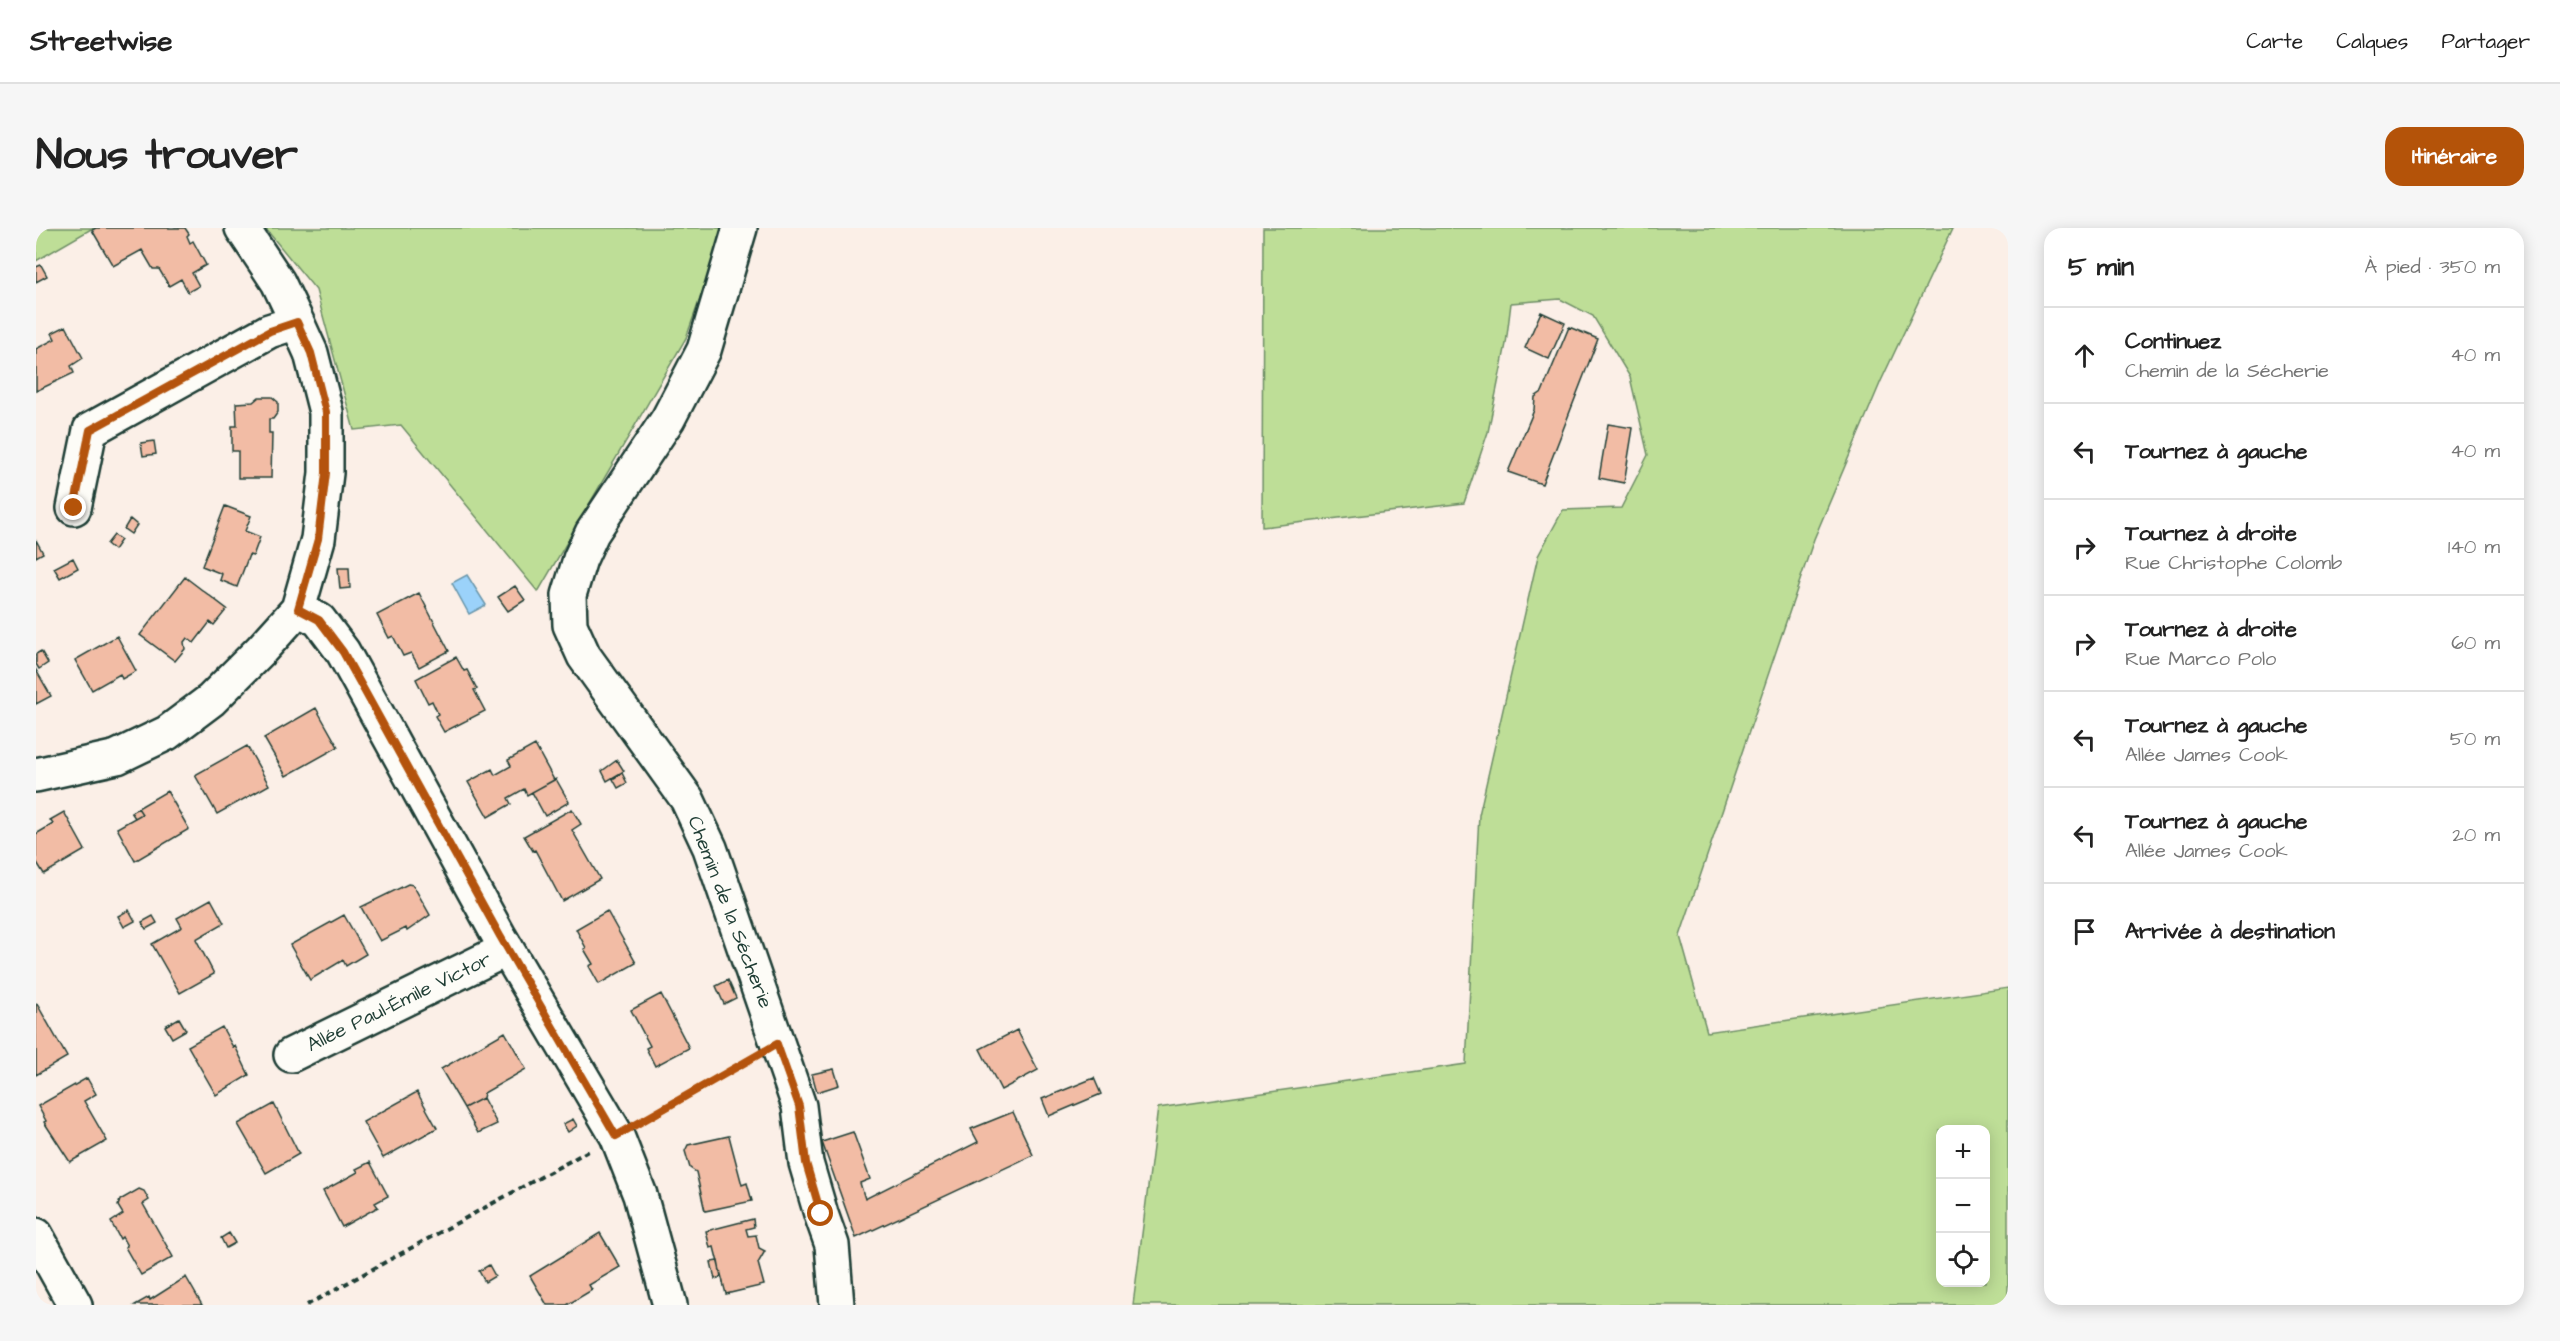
<!DOCTYPE html>
<html lang="fr">
<head>
<meta charset="utf-8">
<style>
  :root { --surface:#fff; --page:#f6f6f6; --text:#222; --muted:#767676; --line:#e0e0e0; --accent:#b45309 }
  body { margin:0; font-family:"Architects Daughter",sans-serif; background:var(--page); color:var(--text) }
  .controls { position:absolute; right:18px; bottom:18px; display:grid; overflow:hidden; border-radius:12px; box-shadow:0 3px 15px #0003 }
  .controls button { width:54px; height:54px; display:grid; place-items:center; padding:0; border:0; border-bottom:2px solid var(--line); background:var(--surface); color:var(--text); font:30px sans-serif }
  .stop { position:absolute; width:18px; height:18px; margin:-14px; border:4px solid #b45309; border-radius:50%; background:#fff }
  .stop.end { background:#b45309; border-color:#fff; box-shadow:0 2px 6px #0008 }
  .list { margin:0; padding:0; list-style:none }
  h2 { display:flex; justify-content:space-between; align-items:center; height:78px; margin:0; padding:0 24px; font-size:26px }
  h2 small { font-size:20px; font-weight:400; color:var(--muted) }
  .list li { display:grid; grid-template-columns:39px 1fr auto; gap:18px; align-items:center; box-sizing:border-box; height:96px; padding:0 24px; border-top:2px solid var(--line) }
  .list b { display:block; font-size:22px; white-space:nowrap }
  .list p { margin:0; font-size:20px; white-space:nowrap; color:var(--muted) }
  .list em { font-size:20px; font-style:normal; color:var(--muted) }
  .icon { flex:none; width:33px; height:33px; fill:none; stroke:currentColor; stroke-width:2; stroke-linecap:round; stroke-linejoin:round }
  .map { position:relative; flex:none; width:1972px; height:1077px; overflow:hidden; border-radius:18px }
  header { display:flex; align-items:center; gap:36px; box-sizing:border-box; height:84px; padding:0 30px; background:var(--surface); border-bottom:2px solid var(--line) }
  header strong { font-size:28px }
  nav { display:flex; gap:33px; margin-inline-start:auto; font-size:21px }
  .intro { display:flex; align-items:center; justify-content:space-between; box-sizing:border-box; height:144px; padding:0 36px }
  h1 { margin:0; font-size:42px }
  .button { padding:15px 27px; border-radius:18px; background:var(--accent); color:#fff; font-size:21px; font-weight:700 }
  main { display:flex; gap:36px; padding:0 36px }
  aside { flex:1; background:var(--surface); border-radius:18px; box-shadow:0 3px 15px #0003 }
  .map>svg:first-child { display:block }
</style>
</head>
<body>
<header>
<strong>Streetwise</strong>
<nav><a>Carte</a><a>Calques</a><a>Partager</a></nav>
</header>
<div class="intro"><h1>Nous trouver</h1><a class="button">Itinéraire</a></div>
<main>
<div class="map">
<svg width="1972" height="1077" viewBox="0 0 1972 1077">
  <rect width="100%" height="100%" fill="#fbefe7"/>
  <filter id="ink" filterUnits="userSpaceOnUse"><feTurbulence type="fractalNoise" baseFrequency=".0167" numOctaves="2"/><feDisplacementMap in="SourceGraphic" scale="12" xChannelSelector="R" yChannelSelector="G"/><feConvolveMatrix kernelMatrix="1 2 1 2 8 2 1 2 1" color-interpolation-filters="sRGB"/></filter>
  <g filter="url(#ink)">
    <path fill="#bede97" stroke="#6e8e66" stroke-width="1.5" fill-rule="evenodd" d="M 0,0 L 57,0 L 0,33 Z
      M 229,0 L 689,0 L 650,110 L 502,364 L 365,197 L 318,202 L 280,62 Z
      M 1227,0 L 1917,0 L 1845,153 L 1778,311 L 1644,708 L 1671,804 L 1972,760 L 1972,1077 L 1097,1077 L 1122,880 L 1430,836 L 1443,587 L 1502,328 L 1527,282 L 1585,280 L 1612,227 L 1594,149 L 1557,88 L 1524,71 L 1475,75 L 1470,116 L 1452,204 L 1428,275 L 1226,299 ZM 1904,902 L 1950,902 L 1950,1054 L 1904,1054 Z"/>
    <path fill="#9bd2fa" stroke="#6996ab" stroke-width="1.5" d="M 431,347 L 450,377 L 433,386 L 416,355 Z"/>
    <path fill="#f2bca5" stroke="#1f3d34" stroke-width="1.5" d="M 60,0 L 149,0 L 153,6 L 151,8 L 154,15 L 157,13 L 170,37 L 156,45 L 163,58 L 152,64 L 145,51 L 133,58 L 123,41 L 117,41 L 106,22 L 77,38 L 56,2 Z
      M 5,37 L 11,48 L 0,54 L 0,39 Z
      M 1505,84 L 1529,95 L 1513,131 L 1489,120 Z
      M 30,98 L 47,130 L 35,138 L 38,145 L 0,163 L 0,121 L 19,111 L 16,105 Z
      M 1533,99 L 1562,111 L 1506,256 L 1472,244 L 1498,182 L 1499,169 L 1506,164 Z
      M 223,169 L 236,169 L 242,174 L 242,184 L 237,191 L 233,191 L 233,205 L 236,205 L 235,250 L 202,250 L 202,223 L 196,223 L 196,198 L 201,198 L 200,175 L 217,174 Z
      M 1572,196 L 1597,200 L 1588,255 L 1563,250 Z
      M 118,213 L 120,226 L 107,228 L 105,215 Z
      M 189,278 L 215,288 L 209,303 L 224,309 L 217,328 L 213,327 L 201,359 L 184,352 L 186,346 L 166,338 Z
      M 94,291 L 101,297 L 95,306 L 88,301 Z
      M 78,307 L 85,312 L 78,322 L 71,316 Z
      M 0,312 L 7,325 L 0,329 Z
      M 37,330 L 42,340 L 24,350 L 18,340 Z
      M 302,340 L 313,340 L 314,360 L 304,361 Z
      M 149,349 L 191,381 L 178,397 L 174,394 L 158,415 L 151,410 L 148,414 L 149,421 L 139,433 L 104,407 Z
      M 479,358 L 489,372 L 472,383 L 462,369 Z
      M 383,365 L 413,423 L 383,439 L 375,425 L 367,428 L 357,408 L 353,410 L 341,387 Z
      M 81,408 L 100,443 L 86,451 L 84,446 L 56,462 L 39,432 Z
      M 5,423 L 12,435 L 3,441 L 0,436 L 0,426 Z
      M 420,429 L 428,443 L 431,442 L 441,461 L 438,462 L 449,483 L 408,504 L 399,488 L 402,486 L 396,473 L 392,475 L 380,451 Z
      M 0,442 L 15,468 L 0,476 Z
      M 280,480 L 302,519 L 250,548 L 228,510 Z
      M 499,517 L 518,552 L 491,567 L 488,561 L 472,570 L 475,576 L 452,589 L 432,554 L 456,541 L 459,547 L 475,538 L 472,532 Z
      M 211,518 L 233,557 L 181,586 L 159,547 Z
      M 581,532 L 588,543 L 571,553 L 566,543 Z
      M 586,545 L 591,555 L 582,560 L 577,551 Z
      M 520,551 L 533,574 L 509,588 L 496,564 Z
      M 131,563 L 153,601 L 99,633 L 81,600 L 106,586 L 102,580 Z
      M 102,580 L 106,586 L 99,590 L 95,584 Z
      M 536,581 L 545,596 L 536,602 L 564,651 L 526,673 L 499,622 L 497,623 L 488,608 Z
      M 28,584 L 49,622 L 8,646 L 0,633 L 0,606 L 17,596 L 14,592 Z
      M 372,656 L 377,657 L 394,687 L 371,703 L 370,700 L 344,713 L 325,679 Z
      M 175,671 L 188,695 L 160,711 L 178,746 L 144,765 L 116,716 L 146,699 L 141,690 Z
      M 93,682 L 99,693 L 88,699 L 82,688 Z
      M 571,683 L 600,735 L 563,756 L 553,738 L 557,736 L 548,721 L 550,720 L 540,701 Z
      M 308,687 L 330,726 L 310,738 L 307,732 L 274,752 L 254,717 Z
      M 117,688 L 121,695 L 110,701 L 106,694 Z
      M 692,752 L 700,770 L 688,776 L 680,758 Z
      M 625,766 L 653,820 L 619,838 L 610,820 L 614,818 L 595,782 Z
      M 1,776 L 31,829 L 0,847 L 0,777 Z
      M 143,790 L 150,802 L 136,810 L 129,798 Z
      M 186,799 L 197,819 L 199,818 L 213,847 L 180,867 L 152,818 Z
      M 981,802 L 1002,842 L 965,862 L 944,821 Z
      M 469,804 L 490,841 L 448,865 L 447,870 L 428,880 L 405,841 Z
      M 798,841 L 803,857 L 781,864 L 776,846 Z
      M 51,850 L 60,866 L 48,873 L 71,913 L 34,934 L 8,894 L 10,893 L 2,878 Z
      M 1058,850 L 1065,866 L 1013,888 L 1006,871 Z
      M 381,864 L 401,900 L 347,930 L 327,894 Z
      M 447,870 L 461,896 L 442,905 L 428,880 Z
      M 238,876 L 263,926 L 230,945 L 202,896 Z
      M 977,884 L 997,927 L 820,1010 L 786,914 L 817,904 L 834,951 L 824,955 L 829,971 L 942,914 L 935,901 Z
      M 537,891 L 541,898 L 532,904 L 527,896 Z
      M 693,908 L 706,957 L 711,955 L 716,973 L 669,983 L 660,944 L 654,940 L 649,923 L 652,917 Z
      M 334,934 L 352,968 L 339,975 L 342,979 L 306,999 L 287,963 L 322,944 L 320,941 Z
      M 103,961 L 108,963 L 113,972 L 107,976 L 137,1029 L 105,1047 L 89,1019 L 91,1018 L 86,1009 L 84,1011 L 75,994 L 87,986 L 82,978 L 84,972 Z
      M 717,991 L 718,999 L 710,1001 L 712,1008 L 720,1007 L 723,1020 L 729,1023 L 722,1035 L 728,1057 L 690,1066 L 678,1019 L 674,1020 L 670,1003 Z
      M 193,1005 L 199,1015 L 190,1020 L 185,1010 Z
      M 564,1005 L 584,1039 L 553,1057 L 556,1062 L 531,1077 L 511,1077 L 494,1048 Z
      M 682,1033 L 685,1049 L 679,1051 L 675,1034 Z
      M 453,1037 L 459,1048 L 449,1054 L 443,1043 Z
      M 150,1049 L 166,1077 L 99,1077 L 113,1069 L 114,1072 Z"/>
    <g fill="none" stroke-linecap="round" stroke-linejoin="round">
      <g stroke="#1f3d34" stroke-width="38">
        <path id="minor" d="M 704,0 L 668,122 L 632,191 L 556,305 L 544,331 L 533,367 L 534,397 L 548,428 L 651,571 L 674,620 L 763,878 L 770,935 L 785,986 L 796,1017 L 801,1077
          M 38,280 L 54,202 L 233,103 L 261,94
          M 262,381 L 283,392 L 307,424 L 463,708 L 581,908 L 604,967 L 634,1077
          M 0,547 L 81,529 L 131,505 L 175,472 L 224,423 L 262,381 L 282,311 L 290,245 L 290,184 L 275,125 L 261,94 L 242,54 L 206,0
          M 255,827 L 471,721
          M 0,1007 L 39,1077"/>
      </g>
      <path stroke="#1f3d34" stroke-width="4" stroke-dasharray="6 4.5" stroke-linecap="butt" d="M 608,892 L 714,832
        M 271,1077 L 554,922"/>
      <use href="#minor" stroke="#fdfcf7" stroke-width="33"/>
    </g>
  </g>
  <g fill="none" stroke-linecap="round" stroke-linejoin="round" filter="url(#ink)">
    <path stroke="#b45309" stroke-width="8" d="M 38,280 L 54,202 L 234,103 L 261,94 L 275,125 L 290,184 L 290,245 L 282,311 L 262,381 L 283,392 L 307,424 L 464,708 L 580,908 L 741,816 L 763,878 L 770,935 L 785,986"/>
  </g>
  <g text-anchor="middle" dominant-baseline="central" stroke-width="4.5" stroke-linejoin="round" paint-order="stroke">
    <g font-size="20" fill="#1f3d34" stroke="#fdfcf7">
      <text transform="translate(694 684) rotate(69)">Chemin de la Sécherie</text>
      <text transform="translate(363 774) rotate(-26)">Allée Paul-Émile Victor</text>
    </g>
  </g>
</svg>
<div class="controls">
<button>+</button>
<button>−</button>
<button><svg class="icon" aria-label="locate" viewBox="0 0 24 24"><circle cx="12" cy="12" r="6"/><path d="M12 2v4M12 18v4M2 12h4M18 12h4"/></svg></button>
</div>
<div class="stop" style="left:785px;top:986px"></div>
<div class="stop end" style="left:38px;top:280px"></div>
</div>
<aside>
<h2>5 min<small>À pied · 350 m</small></h2>
<ul class="list">
<li><svg class="icon" aria-label="ahead" viewBox="0 0 24 24"><path d="M12 20V5M6 11l6-6 6 6"/></svg><div><b>Continuez</b><p>Chemin de la Sécherie</p></div><em>40 m</em></li>
<li><svg class="icon" aria-label="left" viewBox="0 0 24 24"><path d="M17 20v-9H6M10 6l-5 5 5 5"/></svg><div><b>Tournez à gauche</b></div><em>40 m</em></li>
<li><svg class="icon" aria-label="right" viewBox="0 0 24 24"><path d="M7 20v-9h11M14 6l5 5-5 5"/></svg><div><b>Tournez à droite</b><p>Rue Christophe Colomb</p></div><em>140 m</em></li>
<li><svg class="icon" aria-label="right" viewBox="0 0 24 24"><path d="M7 20v-9h11M14 6l5 5-5 5"/></svg><div><b>Tournez à droite</b><p>Rue Marco Polo</p></div><em>60 m</em></li>
<li><svg class="icon" aria-label="left" viewBox="0 0 24 24"><path d="M17 20v-9H6M10 6l-5 5 5 5"/></svg><div><b>Tournez à gauche</b><p>Allée James Cook</p></div><em>50 m</em></li>
<li><svg class="icon" aria-label="left" viewBox="0 0 24 24"><path d="M17 20v-9H6M10 6l-5 5 5 5"/></svg><div><b>Tournez à gauche</b><p>Allée James Cook</p></div><em>20 m</em></li>
<li><svg class="icon" aria-label="arrive" viewBox="0 0 24 24"><path d="M6 21V4h12l-3 4 3 4H6"/></svg><div><b>Arrivée à destination</b></div></li>
</ul>
</aside>
</main>
</body>
</html>
